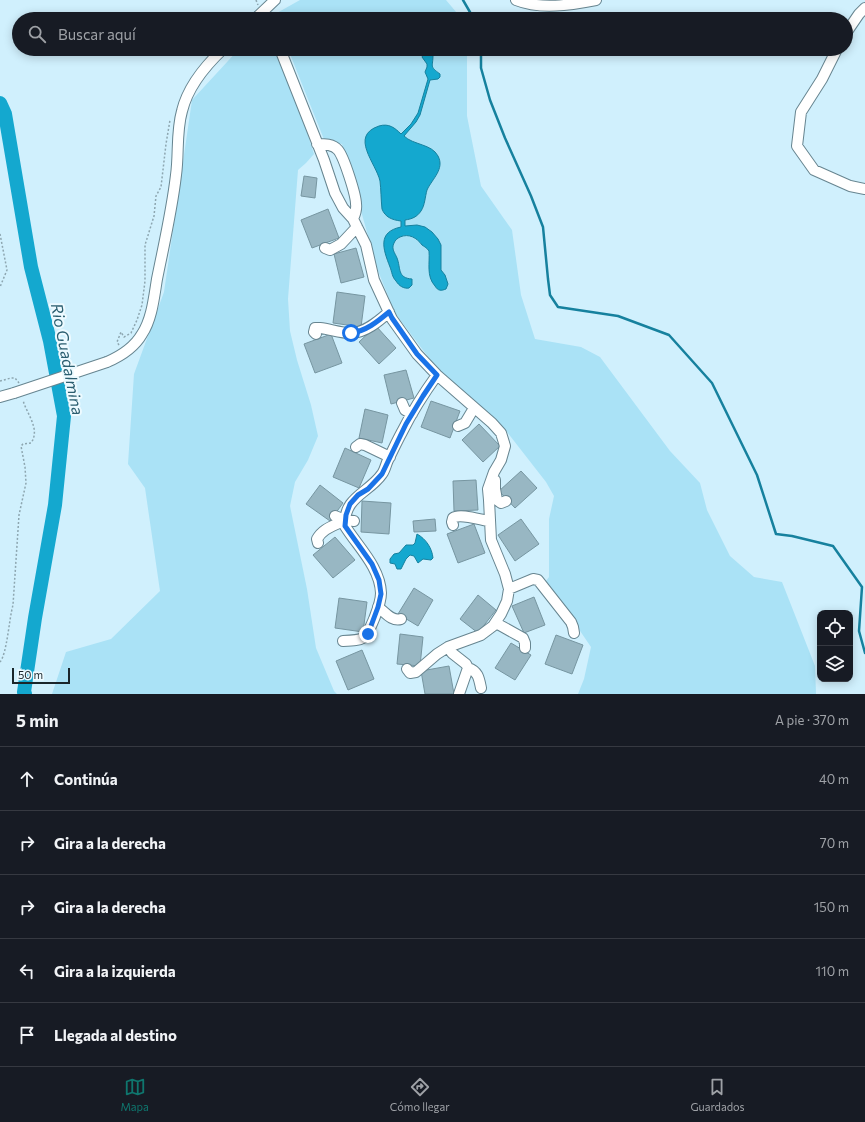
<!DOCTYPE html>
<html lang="es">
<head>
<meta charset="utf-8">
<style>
  :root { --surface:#171b24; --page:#242831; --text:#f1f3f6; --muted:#9ea1a6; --line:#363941; --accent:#0f766e }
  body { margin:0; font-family:Commissioner,sans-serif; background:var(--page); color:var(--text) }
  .controls { position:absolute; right:12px; bottom:12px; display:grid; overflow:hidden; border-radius:8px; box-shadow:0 2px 10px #0003 }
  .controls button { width:36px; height:36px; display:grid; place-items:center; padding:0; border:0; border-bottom:1px solid var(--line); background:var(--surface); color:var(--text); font:20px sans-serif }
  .scale { position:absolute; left:12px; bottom:10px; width:58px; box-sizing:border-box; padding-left:4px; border:2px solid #1a262b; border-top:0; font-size:11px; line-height:14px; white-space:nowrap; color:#1a262b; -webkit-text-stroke:3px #edfaff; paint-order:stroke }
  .stop { position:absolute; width:12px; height:12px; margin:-9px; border:3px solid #1a73e8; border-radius:50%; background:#fff }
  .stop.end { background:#1a73e8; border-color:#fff; box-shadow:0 1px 4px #0008 }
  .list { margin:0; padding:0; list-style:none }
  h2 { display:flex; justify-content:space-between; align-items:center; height:52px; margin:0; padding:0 16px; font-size:17px }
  h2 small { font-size:13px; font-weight:400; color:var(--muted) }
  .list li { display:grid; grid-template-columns:26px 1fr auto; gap:12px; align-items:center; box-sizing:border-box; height:64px; padding:0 16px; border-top:1px solid var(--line) }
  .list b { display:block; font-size:15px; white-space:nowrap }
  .list em { font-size:13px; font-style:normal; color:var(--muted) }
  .icon { flex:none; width:22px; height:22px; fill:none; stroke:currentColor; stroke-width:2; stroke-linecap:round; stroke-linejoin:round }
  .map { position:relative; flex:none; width:865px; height:694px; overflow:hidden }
  .search { position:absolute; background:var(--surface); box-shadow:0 2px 10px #0003; left:12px; right:12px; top:12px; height:44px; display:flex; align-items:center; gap:10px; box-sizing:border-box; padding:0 14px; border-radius:22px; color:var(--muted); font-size:15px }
  .sheet { height:372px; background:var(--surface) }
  nav { display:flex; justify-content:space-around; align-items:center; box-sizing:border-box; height:56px; border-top:1px solid var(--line); background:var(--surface); font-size:11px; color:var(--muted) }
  nav a { display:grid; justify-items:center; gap:2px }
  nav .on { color:var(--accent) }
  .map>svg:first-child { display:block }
</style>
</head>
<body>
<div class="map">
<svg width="865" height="694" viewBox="0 0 865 694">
  <rect width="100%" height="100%" fill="#d0f0fd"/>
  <path fill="#aae2f6" d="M 300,0 L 446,0 L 462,19 L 277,19 L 275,14 Z
    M 239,49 L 275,49 L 305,126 L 314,154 L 306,163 L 298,170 L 288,299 L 290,331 L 297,360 L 311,405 L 318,436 L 308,460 L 295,482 L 290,506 L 307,589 L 316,648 L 334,691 L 337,694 L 52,694 L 66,652 L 111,639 L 160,591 L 145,488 L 128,464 L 134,374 L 164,292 L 192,100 Z
    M 288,49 L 467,49 L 467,116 L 481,186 L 512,230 L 521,295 L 535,339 L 581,347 L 600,357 L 670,451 L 700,483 L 707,510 L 730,556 L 754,577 L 782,582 L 815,666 L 816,694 L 578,694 L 584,679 L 591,647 L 546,581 L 549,577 L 549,519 L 554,496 L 546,482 L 507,432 L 438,370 L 395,313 L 378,271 L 342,144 L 325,142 Z"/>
  <path fill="#14a8cf" stroke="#16819e" d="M 428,52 L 431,53 L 433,55 C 433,67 429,66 440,74 L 440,77 L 438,79 L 430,80 L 420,115 L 416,122 L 404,136 C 413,145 432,144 438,156 C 445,169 432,179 427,190 C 425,197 425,205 421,211 C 417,217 412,219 405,220 L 405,226 L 417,225 L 425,227 L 432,232 L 438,239 L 441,245 L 441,270 L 445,275 L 448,284 L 446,289 C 441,291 438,291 435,286 C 426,276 430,263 429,251 C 427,248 425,247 422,245 C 417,238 409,233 400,237 C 398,238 395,240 394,243 C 391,249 395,253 397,258 C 401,268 397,278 412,279 L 412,285 L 409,288 C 404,289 399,286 396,281 C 392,277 392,272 390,267 C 383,249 377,232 401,227 L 401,221 C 392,220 385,217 382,209 C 381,200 381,189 380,181 C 376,163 349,136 379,126 C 389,123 395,128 401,134 L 411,124 L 418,113 L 428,79 L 425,72 L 427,67 L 427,64 L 422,57 L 424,53 Z
    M 417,534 C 426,539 432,548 433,558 L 431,560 L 423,559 L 418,563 L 414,556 L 410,555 L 406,559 L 401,569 L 397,569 L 395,564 L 390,563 L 390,559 L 394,554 L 399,553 L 406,545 L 413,545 L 415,543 Z"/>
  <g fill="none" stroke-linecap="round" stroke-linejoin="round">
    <path stroke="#16819e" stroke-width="2.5" d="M 463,0 L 474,19
      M 481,49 L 481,68 L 490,100 L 505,138 L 531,196 L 543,227 L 548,279 L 550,295 L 558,307 L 618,316 L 669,335 L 712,383 L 757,475 L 776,534 L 792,536 L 833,546 L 862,587 L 859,631 L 865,653"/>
    <path stroke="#14a8cf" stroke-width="14" d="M 0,103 L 5,114 L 31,267 L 50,341 L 64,416 L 55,505 L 35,618 L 24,692 L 25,694"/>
  </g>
  <path fill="#98b7c3" stroke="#7796a1" d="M 304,176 L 317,178 L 315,198 L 301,196 Z
    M 328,209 L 339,238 L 312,248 L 301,220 Z
    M 356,248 L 364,277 L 341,283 L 334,254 Z
    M 337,292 L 365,296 L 361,327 L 333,323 Z
    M 376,326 L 396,348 L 379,364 L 359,342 Z
    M 331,334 L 342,363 L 315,373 L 304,344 Z
    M 406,370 L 414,398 L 391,404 L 384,375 Z
    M 431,401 L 460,411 L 450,438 L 421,427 Z
    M 365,409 L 388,415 L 382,443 L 359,438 Z
    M 479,424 L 500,446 L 483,462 L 462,440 Z
    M 345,448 L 371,460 L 359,488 L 333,477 Z
    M 521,471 L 537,488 L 515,508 L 499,491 Z
    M 476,480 L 478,510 L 454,511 L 453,481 Z
    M 320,485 L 343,503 L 330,521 L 306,504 Z
    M 362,501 L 391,503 L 389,534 L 361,532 Z
    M 435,519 L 436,531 L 414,532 L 413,521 Z
    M 521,519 L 539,544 L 515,561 L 498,535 Z
    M 474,524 L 485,553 L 458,563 L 447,534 Z
    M 335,537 L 355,560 L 333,578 L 313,555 Z
    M 414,588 L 433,600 L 418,626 L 398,614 Z
    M 478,595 L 496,610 L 478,633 L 460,619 Z
    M 534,597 L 545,625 L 524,633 L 512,606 Z
    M 339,598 L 367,602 L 363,632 L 335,628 Z
    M 400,634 L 423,637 L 420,666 L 397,664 Z
    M 556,635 L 583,645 L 572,674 L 545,664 Z
    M 511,643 L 531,655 L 515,680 L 495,668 Z
    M 362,650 L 374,679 L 348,690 L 336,661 Z
    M 449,666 L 454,694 L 425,694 L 421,671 Z"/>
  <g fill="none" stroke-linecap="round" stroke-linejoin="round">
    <g stroke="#678590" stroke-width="12">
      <path id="minor" d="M 516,0 C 541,10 570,5 596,0
        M 255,19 L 275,0
        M 846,33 L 859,14 L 865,8
        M 280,49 L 324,160 L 335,193 L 343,208 L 353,219 L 366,245 L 374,280 L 392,319 L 417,354 L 437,375 L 492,423 L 501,433 L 505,446 L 501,460 L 494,472 L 488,489 L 489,500 L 491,540 L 505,574 L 509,589 L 507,601 L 501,614 L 493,626 L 481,635 L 448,647 L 437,654 L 416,672 L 410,673 L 407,669
        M 837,49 L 822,79 L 801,112 L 797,146 L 814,170 L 850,186 L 865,189
        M 317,144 C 324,144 333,144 338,150 C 344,157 356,195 356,204 C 357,210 355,214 353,219
        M 325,248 L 330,250 L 341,244 L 357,227
        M 316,334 L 314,332 L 315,328 L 320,328 C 330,329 340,333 351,333 C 365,333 379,321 389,312
        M 107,362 C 121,356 134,348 142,334 C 152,319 154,297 157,279 C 164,244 172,210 176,175 C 179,154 176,132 182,111 C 188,86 205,66 223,49
        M 0,397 L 14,393
        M 402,403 L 405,410 L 412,414
        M 458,426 L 465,423 L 474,408
        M 356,447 L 360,444 L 365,445 L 390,457
        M 495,480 L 495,489 L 497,500 L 501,503 L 506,501
        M 335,516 L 345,520 L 354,521
        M 453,525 L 452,522 L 453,518 C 460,513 481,520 489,521
        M 318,543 L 317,539 C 323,528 334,526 345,520
        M 509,589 L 533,579 L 538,580 L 571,622 L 573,627 L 574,633
        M 378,607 C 385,612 392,622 401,619
        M 496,623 L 523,638 L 525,643 L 525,648
        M 343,641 C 366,640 365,640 374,619 C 377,611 381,602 381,593 C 380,567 358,547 345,526 C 343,497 369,493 382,474 C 385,470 386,464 388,460 C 393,450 397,441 402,432 C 412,412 424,393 437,375
        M 448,647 L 452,653 L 466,664 L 468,668 L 459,694
        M 468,668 C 478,671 479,678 481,688"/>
    </g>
    <path stroke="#8da6b0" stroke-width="1.5" stroke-dasharray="2 2" stroke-linecap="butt" d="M 256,0 L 258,5
      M 0,234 L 7,270 L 0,287
      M 119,345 L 117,342 L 121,332 L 124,337 L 131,333 L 137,320 L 142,305 L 145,281 L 145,245 L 154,216 L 156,196 L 161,187 L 166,144 L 170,120
      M 0,381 L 11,378 L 15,378 L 19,383
      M 0,662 C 7,654 9,619 13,605 L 19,515 L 26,483 L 25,467 L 21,446 L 23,444 L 31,443 C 41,429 26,413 23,400"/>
    <use href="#minor" stroke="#fff" stroke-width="10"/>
    <g stroke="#678590" stroke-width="12" stroke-linecap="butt">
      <path id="minor-bridge" d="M 14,393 L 107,362"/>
    </g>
    <use href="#minor-bridge" stroke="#fff" stroke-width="10"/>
  </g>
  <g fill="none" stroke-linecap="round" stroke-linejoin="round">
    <path stroke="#1a73e8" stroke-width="5" d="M 351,333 C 366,331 377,322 389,312 L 392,318 L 417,354 L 437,375 L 423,396 L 406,424 L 382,474 L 368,489 L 358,495 L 350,504 L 346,515 L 345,526 L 372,564 L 379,580 L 381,594 L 378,607 L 368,634"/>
  </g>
  <g text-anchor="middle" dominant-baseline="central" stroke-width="4" stroke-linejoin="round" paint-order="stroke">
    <g font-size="16" font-style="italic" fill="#2b5e70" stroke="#edfaff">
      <text transform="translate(68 359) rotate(79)">Rio Guadalmina</text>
    </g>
  </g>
</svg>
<div class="controls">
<button><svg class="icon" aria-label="locate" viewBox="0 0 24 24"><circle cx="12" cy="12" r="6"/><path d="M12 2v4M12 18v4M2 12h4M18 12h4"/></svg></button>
<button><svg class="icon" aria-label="layers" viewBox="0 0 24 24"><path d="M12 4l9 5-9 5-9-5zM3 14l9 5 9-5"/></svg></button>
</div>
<div class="scale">50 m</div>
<div class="stop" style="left:351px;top:333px"></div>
<div class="stop end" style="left:368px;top:634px"></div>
<div class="search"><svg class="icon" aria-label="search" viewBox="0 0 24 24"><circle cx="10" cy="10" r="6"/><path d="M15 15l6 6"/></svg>Buscar aquí</div>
</div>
<section class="sheet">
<h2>5 min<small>A pie · 370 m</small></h2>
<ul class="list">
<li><svg class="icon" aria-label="ahead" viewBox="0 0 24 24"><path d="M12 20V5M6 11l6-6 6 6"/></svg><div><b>Continúa</b></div><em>40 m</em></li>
<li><svg class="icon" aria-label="right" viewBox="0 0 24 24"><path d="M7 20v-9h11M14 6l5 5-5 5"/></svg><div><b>Gira a la derecha</b></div><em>70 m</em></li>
<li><svg class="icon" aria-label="right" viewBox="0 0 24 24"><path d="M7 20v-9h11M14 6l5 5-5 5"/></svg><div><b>Gira a la derecha</b></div><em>150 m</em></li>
<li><svg class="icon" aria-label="left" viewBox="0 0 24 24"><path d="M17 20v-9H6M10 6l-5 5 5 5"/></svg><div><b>Gira a la izquierda</b></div><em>110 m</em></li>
<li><svg class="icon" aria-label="arrive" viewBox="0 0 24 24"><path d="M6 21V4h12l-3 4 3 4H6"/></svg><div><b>Llegada al destino</b></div></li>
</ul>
</section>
<nav>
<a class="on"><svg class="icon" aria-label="map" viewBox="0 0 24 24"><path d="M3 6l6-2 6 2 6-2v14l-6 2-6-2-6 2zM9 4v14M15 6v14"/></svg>Mapa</a>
<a><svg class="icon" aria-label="directions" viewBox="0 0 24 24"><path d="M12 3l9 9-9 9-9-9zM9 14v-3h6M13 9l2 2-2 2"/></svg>Cómo llegar</a>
<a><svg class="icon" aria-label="saved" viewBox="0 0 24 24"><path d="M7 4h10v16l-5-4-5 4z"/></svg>Guardados</a>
</nav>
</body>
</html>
